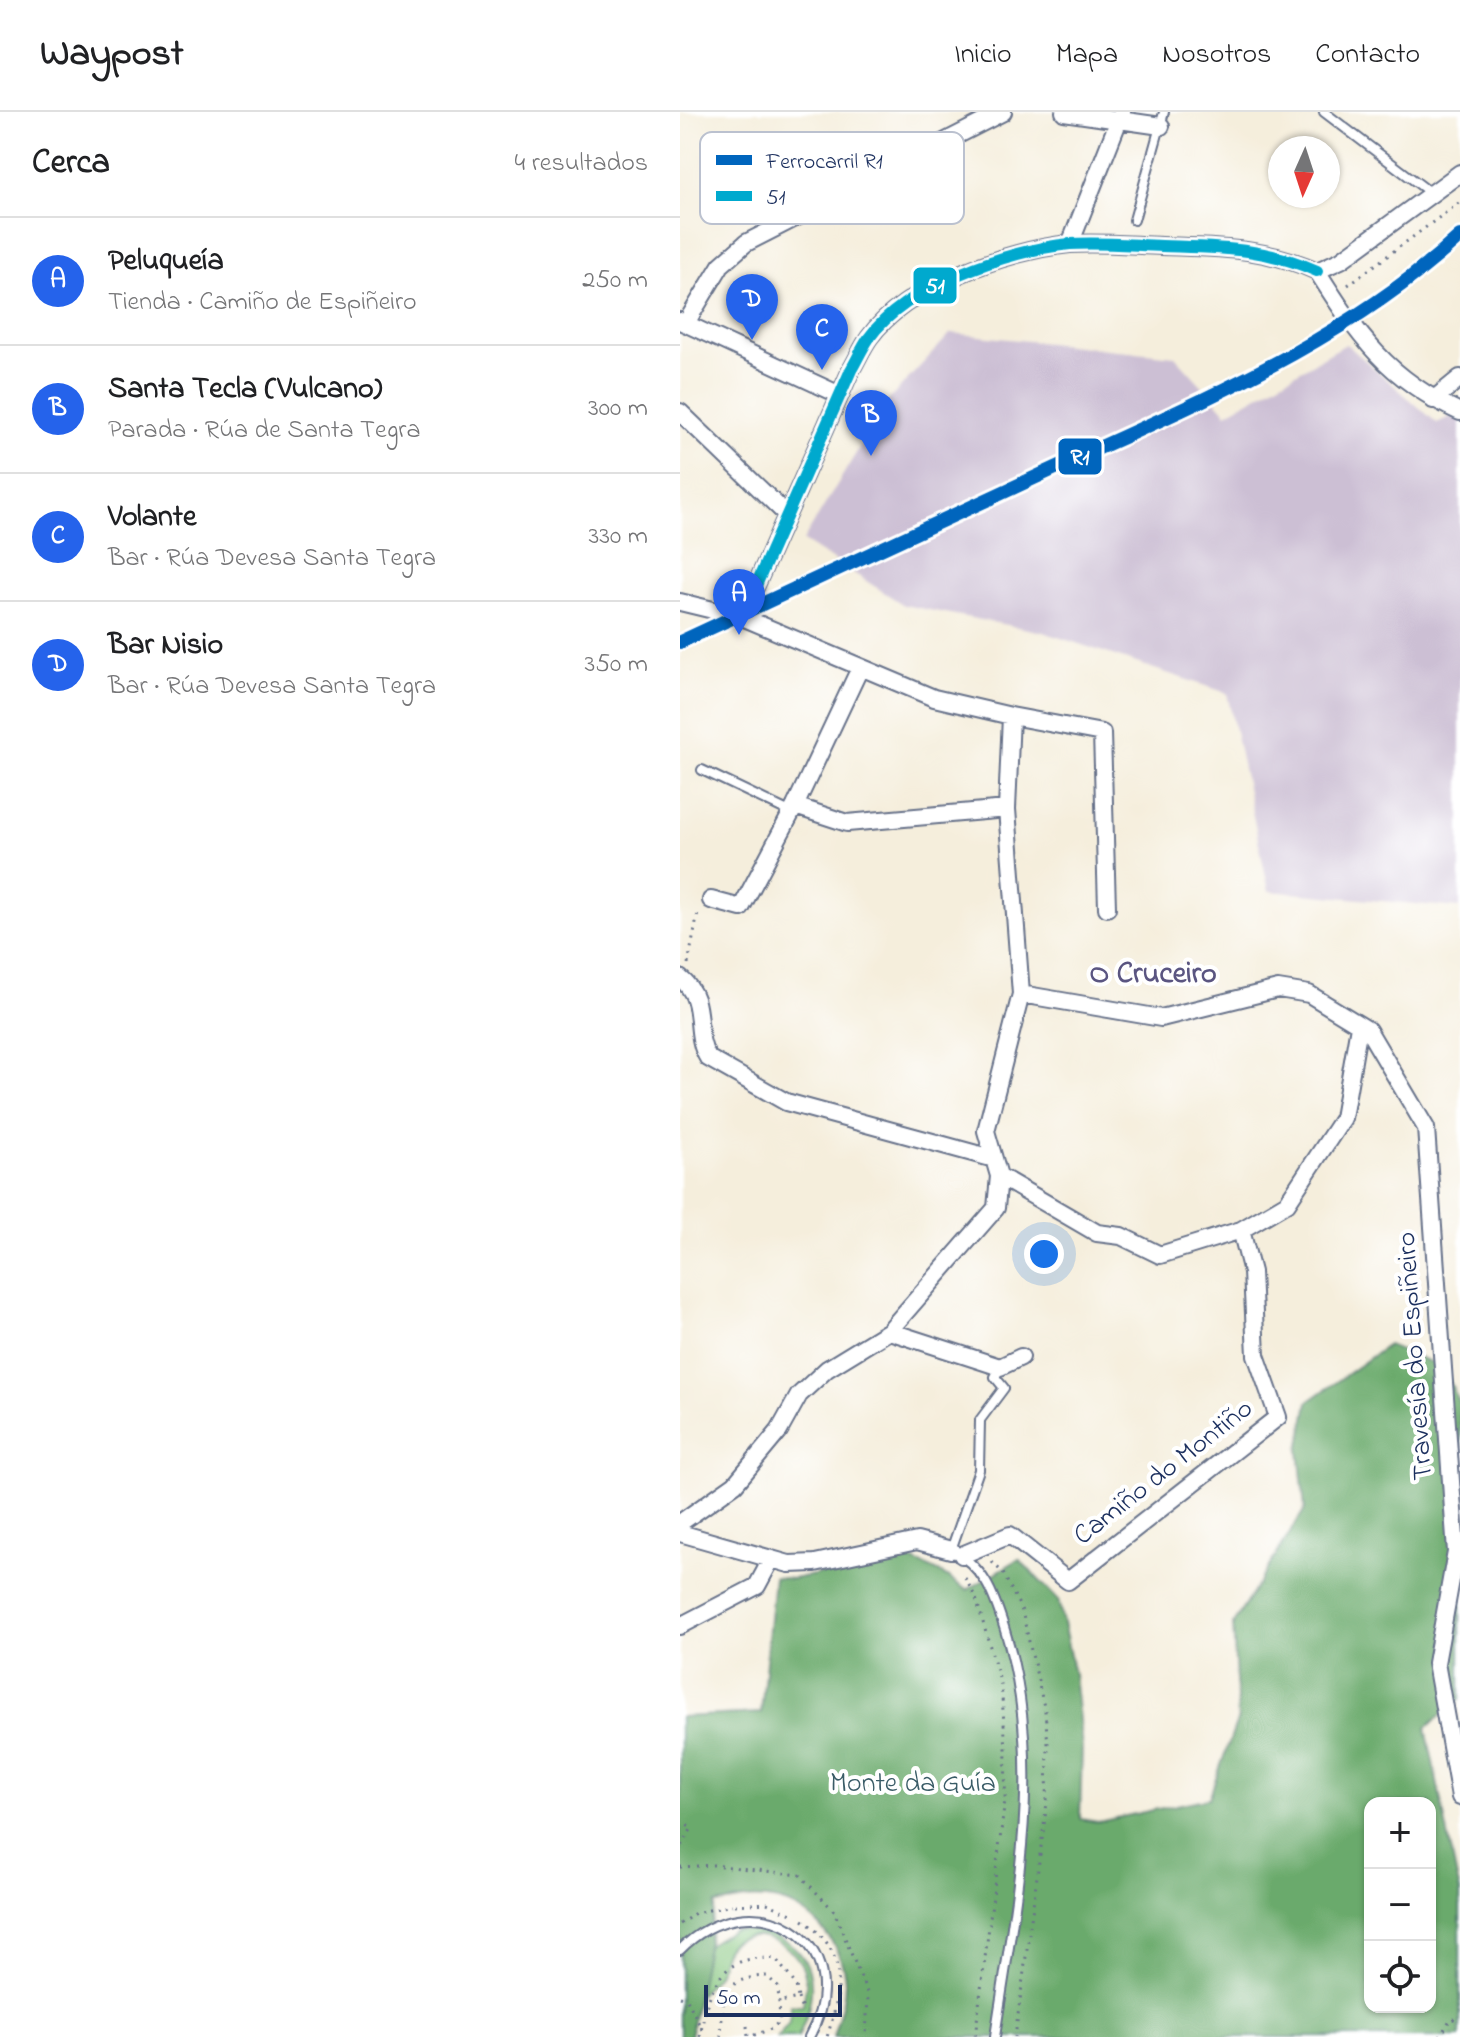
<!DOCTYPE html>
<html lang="es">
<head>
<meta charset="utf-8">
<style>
  :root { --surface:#fff; --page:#f6f6f6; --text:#202124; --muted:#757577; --line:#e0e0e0; --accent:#2563eb }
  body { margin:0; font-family:"Indie Flower",sans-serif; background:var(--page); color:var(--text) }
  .controls { position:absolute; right:24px; bottom:24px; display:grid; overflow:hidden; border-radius:16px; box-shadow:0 2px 6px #0004 }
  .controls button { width:72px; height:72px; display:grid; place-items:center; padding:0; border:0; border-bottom:2px solid var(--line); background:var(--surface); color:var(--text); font:40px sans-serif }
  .compass { position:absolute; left:588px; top:24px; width:72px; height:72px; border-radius:50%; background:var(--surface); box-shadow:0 2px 6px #0004; rotate:183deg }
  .scale { position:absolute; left:24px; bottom:20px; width:138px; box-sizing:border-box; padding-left:8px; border:4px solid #1b2f5e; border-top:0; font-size:22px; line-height:28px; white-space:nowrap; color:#1b2f5e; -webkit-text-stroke:6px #fff; paint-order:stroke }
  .you { position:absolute; left:364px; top:1142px; width:28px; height:28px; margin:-20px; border:6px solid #fff; border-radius:50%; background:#1a73e8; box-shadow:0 0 0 12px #1a73e833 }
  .badge { display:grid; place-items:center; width:52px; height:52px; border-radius:50%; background:var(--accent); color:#fff; font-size:26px; font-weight:700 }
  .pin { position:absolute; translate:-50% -66px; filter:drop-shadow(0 2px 4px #0008) }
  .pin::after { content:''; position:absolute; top:42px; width:28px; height:24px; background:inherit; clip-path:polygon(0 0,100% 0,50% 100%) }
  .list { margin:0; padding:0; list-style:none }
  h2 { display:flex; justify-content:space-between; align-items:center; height:104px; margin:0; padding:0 32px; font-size:34px }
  h2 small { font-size:26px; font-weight:400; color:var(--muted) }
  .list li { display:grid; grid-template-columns:52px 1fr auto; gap:24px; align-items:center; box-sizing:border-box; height:128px; padding:0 32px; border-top:2px solid var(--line) }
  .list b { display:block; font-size:30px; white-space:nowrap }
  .list p { margin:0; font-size:26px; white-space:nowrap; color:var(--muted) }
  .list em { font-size:26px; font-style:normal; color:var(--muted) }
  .icon { flex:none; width:44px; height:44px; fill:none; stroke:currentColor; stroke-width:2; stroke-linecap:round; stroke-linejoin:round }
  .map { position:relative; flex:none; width:780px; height:1925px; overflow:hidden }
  header { display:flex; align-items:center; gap:48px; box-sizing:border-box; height:112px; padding:0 40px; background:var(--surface); border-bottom:2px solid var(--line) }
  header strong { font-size:38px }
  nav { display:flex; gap:44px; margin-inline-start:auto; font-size:28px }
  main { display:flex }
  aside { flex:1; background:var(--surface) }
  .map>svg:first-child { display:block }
</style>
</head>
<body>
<header>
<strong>Waypost</strong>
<nav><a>Inicio</a><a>Mapa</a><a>Nosotros</a><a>Contacto</a></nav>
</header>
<main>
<aside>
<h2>Cerca<small>4 resultados</small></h2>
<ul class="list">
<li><span class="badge">A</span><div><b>Peluqueía</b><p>Tienda · Camiño de Espiñeiro</p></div><em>250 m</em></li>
<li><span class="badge">B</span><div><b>Santa Tecla (Vulcano)</b><p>Parada · Rúa de Santa Tegra</p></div><em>300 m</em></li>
<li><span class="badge">C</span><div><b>Volante</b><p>Bar · Rúa Devesa Santa Tegra</p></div><em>330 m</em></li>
<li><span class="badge">D</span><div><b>Bar Nisio</b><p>Bar · Rúa Devesa Santa Tegra</p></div><em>350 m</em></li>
</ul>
</aside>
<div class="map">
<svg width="780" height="1925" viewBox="0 0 780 1925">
  <rect width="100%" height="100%" fill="#fff"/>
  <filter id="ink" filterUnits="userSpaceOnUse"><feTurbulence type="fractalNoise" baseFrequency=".0125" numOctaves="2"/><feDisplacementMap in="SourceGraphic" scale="16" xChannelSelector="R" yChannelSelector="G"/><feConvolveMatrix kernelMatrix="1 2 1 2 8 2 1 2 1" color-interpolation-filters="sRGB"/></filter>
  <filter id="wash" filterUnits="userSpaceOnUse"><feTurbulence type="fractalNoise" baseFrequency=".006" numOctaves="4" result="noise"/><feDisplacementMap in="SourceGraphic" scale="32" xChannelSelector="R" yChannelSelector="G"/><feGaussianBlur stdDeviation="1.8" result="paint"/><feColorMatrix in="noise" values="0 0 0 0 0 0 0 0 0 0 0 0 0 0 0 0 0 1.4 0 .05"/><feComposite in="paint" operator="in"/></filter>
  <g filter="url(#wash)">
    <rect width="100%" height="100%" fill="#f5eedc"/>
    <path fill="#ccbfd4" d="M 271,221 L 495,244 L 547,301 L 666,232 L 757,311 L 780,300 L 780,796 L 589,779 L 547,581 L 363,520 L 224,493 L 123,429 L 207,290 Z"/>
    <path fill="#84c57d" stroke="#507a6e" stroke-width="2" d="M 53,1817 C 126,1819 148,1860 118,1925 L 97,1925 L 109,1911 L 111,1893 L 123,1893 C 124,1885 127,1876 126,1868 C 124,1838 83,1814 56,1828 C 41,1835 43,1852 36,1864 C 30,1872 22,1879 15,1887 L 26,1834 Z"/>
    <path fill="#6baa6c" stroke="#436c65" stroke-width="2" fill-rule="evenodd" d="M 708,1233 L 763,1255 L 780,1292 L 780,1587 L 746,1616 L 780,1781 L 780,1925 L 153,1925 C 158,1907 165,1889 165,1870 C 163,1829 126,1790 85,1787 C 68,1785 52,1789 35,1792 L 10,1925 L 0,1925 L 0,1605 L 81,1601 L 94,1465 L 112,1467 L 227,1446 L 259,1460 L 287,1478 L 339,1447 L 378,1488 L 394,1562 L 402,1635 L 400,1707 L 418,1710 L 529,1686 L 558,1606 L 553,1512 L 625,1397 L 619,1338 L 628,1290 ZM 690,1691 L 750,1691 L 750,1895 L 690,1895 Z"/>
  </g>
  <g filter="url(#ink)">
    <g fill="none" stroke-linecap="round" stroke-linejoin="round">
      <g stroke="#67728a" stroke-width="12">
        <path id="service" d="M 644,0 L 752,82
          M 454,108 L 484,0
          M 22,658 L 112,701
          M 0,1838 C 73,1764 182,1829 129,1925
          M 315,1925 C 335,1789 367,1650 324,1515 C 314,1483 304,1454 271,1438 L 299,1358 L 300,1308 L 324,1276 L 315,1265 L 320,1256"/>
      </g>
      <g stroke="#67728a" stroke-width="20">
        <path id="minor" d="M 384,0 L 481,14
          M 390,132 L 442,0
          M 637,159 C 678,224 708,267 780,300
          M 637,159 L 661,148 L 780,61
          M 0,209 L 160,283
          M 6,211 L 41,153 L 66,131 L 323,0
          M 753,288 L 780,266
          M 0,300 L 107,403
          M 0,490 L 62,505 L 254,586 L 331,604 L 327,697 L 341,882 L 306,1019 L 319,1064 L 316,1096 L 209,1219 L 147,1257 L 119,1283 L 99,1319 L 55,1372 L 0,1411
          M 62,505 L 171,258 C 177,248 182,236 189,226 C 226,174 328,138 390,132 C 420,130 452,133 482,134 C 540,136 583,135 637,159
          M 331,604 L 422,621 L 427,796
          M 115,694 L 167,711 L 327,697
          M 31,788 L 61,796 L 115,694 L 180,556
          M 0,866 C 28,888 12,920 28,946 L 106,990 L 311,1046
          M 341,882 L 481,906 L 598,877 L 629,882 L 688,918 L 746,1016 L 776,1440 L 756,1551 L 780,1685
          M 319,1064 L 417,1121 L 441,1124 L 480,1143 L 561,1118 L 607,1091 L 663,1006 L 679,914
          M 209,1219 L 320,1255 L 341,1245
          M 0,1421 L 109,1452 L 135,1451 L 237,1429 L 271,1438
          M 282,1443 L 330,1423 L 388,1469 L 598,1305 L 576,1243 L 572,1160 L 561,1118
          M 0,1514 L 77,1474 L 91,1448"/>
      </g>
      <path stroke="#67728a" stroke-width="3" stroke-dasharray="2 6" stroke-linecap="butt" d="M 668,173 L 780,90
        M 8,852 L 18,801
        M 312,1450 L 323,1461 L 342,1499 L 365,1599 L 368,1632 L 367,1691 L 335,1925
        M 285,1466 L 296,1486 L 321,1573 L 326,1636 L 325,1688 L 295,1925
        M 0,1710 L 12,1716 L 0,1736
        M 0,1755 L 33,1753 L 120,1763 L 154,1799 L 188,1883 L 186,1925
        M 55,1793 L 87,1791 L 116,1804
        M 123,1808 C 169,1840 162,1878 147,1925
        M 0,1812 L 15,1801 L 52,1793
        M 0,1885 L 7,1887 L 22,1918
        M 118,1886 L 123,1901
        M 67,1914 L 68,1925
        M 20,1925 C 28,1877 40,1840 96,1847 L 116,1873 L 118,1886 L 100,1890
        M 41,1925 C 43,1885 41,1866 87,1864 L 98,1875 L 100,1909 L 91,1917 L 69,1925
        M 760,1925 L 771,1906 L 780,1910"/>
      <use href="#service" stroke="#fff" stroke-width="8"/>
      <use href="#minor" stroke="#fff" stroke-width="16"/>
      <g stroke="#fff" stroke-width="18">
        <path id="bus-1" d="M 62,505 L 171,258 C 177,248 182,236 189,226 C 226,174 328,138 390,132 C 420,130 452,133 482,134 C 540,136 583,135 637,159"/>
      </g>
      <use href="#bus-1" stroke="#00a9ce" stroke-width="12"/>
      <g stroke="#fff" stroke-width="20">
        <path id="rail-1" d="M 0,530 C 132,469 263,408 395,347 C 530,285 670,226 780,124"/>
      </g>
      <use href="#rail-1" stroke="#0065bd" stroke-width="14"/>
    </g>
  </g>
  <g text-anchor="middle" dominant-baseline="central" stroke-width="8" stroke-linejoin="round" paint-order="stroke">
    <g font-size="28" fill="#1b2f5e" stroke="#fff">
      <text transform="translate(736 1244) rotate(-94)">Travesía do Espiñeiro</text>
      <text transform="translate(484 1361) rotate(-38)">Camiño do Montiño</text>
    </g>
    <g font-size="28" fill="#3a5c67" stroke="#fff">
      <text x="233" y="1672">Monte da Guía</text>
    </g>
    <g font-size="30" font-weight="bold" fill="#5a5581" stroke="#fff">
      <text x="473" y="863">O Cruceiro</text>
    </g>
  </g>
  <rect x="20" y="20" width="264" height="92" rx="12" fill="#fff" stroke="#bbc1cf" stroke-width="2"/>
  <rect x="36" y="43" width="36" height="10" fill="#0065bd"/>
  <rect x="36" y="79" width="36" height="10" fill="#00a9ce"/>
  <g font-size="22" fill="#1b2f5e">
    <text x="86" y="56">Ferrocarril R1</text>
    <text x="86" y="92">51</text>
  </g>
  <g stroke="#fff" stroke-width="3">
    <rect x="232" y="154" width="46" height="39" rx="8" fill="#00a9ce"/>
    <rect x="377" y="325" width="46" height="39" rx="8" fill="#0065bd"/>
  </g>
  <g font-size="22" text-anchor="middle" font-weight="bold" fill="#fff">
    <text x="255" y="181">51</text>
    <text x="400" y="352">R1</text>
  </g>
</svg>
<div class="controls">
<button>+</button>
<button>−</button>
<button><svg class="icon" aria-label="locate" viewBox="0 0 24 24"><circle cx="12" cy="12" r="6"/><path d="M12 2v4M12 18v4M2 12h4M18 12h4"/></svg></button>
</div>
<svg class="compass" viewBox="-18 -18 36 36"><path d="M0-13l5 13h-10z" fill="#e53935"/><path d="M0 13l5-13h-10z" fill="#757577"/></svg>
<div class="scale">50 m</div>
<div class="you"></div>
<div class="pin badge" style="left:59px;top:523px">A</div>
<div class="pin badge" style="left:191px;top:344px">B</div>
<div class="pin badge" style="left:142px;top:258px">C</div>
<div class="pin badge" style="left:72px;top:228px">D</div>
</div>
</main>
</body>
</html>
